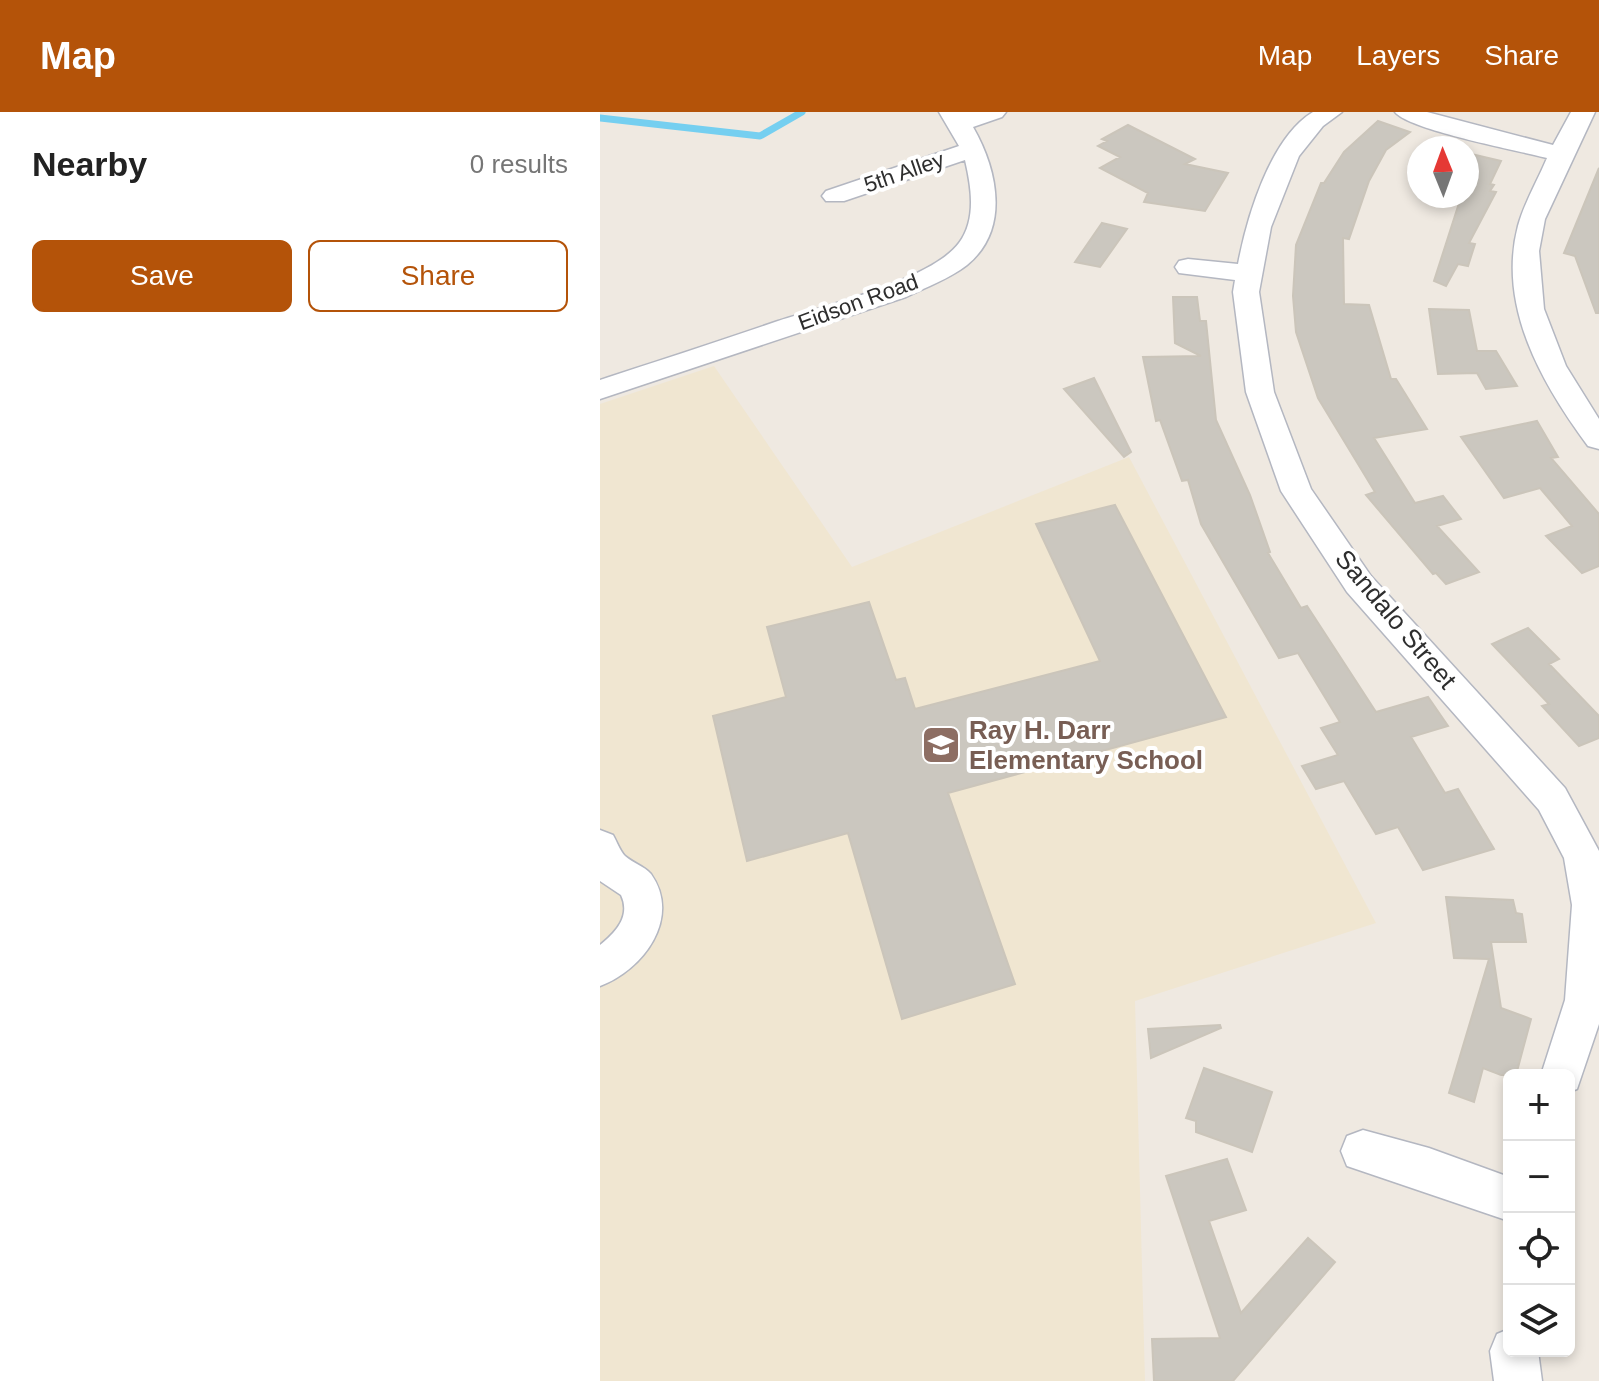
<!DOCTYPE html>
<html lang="en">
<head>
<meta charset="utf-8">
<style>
  :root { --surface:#fff; --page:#f6f6f6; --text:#222; --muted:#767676; --line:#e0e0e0; --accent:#b45309 }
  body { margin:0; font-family:Arial,sans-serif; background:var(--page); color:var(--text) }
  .controls { position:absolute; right:24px; bottom:24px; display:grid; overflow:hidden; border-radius:12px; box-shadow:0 4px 12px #0003 }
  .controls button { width:72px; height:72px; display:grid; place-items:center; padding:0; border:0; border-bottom:2px solid var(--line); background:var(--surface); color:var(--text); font:40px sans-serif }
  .compass { position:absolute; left:807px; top:24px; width:72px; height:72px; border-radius:50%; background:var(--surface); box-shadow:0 4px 12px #0003; rotate:359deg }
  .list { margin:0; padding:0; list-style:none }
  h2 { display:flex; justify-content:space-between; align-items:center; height:104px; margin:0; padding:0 32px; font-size:34px }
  h2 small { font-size:26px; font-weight:400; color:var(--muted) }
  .actions { display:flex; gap:16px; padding:24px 32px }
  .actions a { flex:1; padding:18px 0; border:2px solid var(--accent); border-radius:12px; text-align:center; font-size:28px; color:var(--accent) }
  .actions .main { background:var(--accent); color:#fff }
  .icon { flex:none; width:44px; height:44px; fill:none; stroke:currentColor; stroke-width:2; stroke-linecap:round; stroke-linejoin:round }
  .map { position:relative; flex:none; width:999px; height:1269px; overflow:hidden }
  header { display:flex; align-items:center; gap:48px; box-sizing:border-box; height:112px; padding:0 40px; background:var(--accent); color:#fff }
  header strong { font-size:38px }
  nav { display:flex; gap:44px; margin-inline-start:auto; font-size:28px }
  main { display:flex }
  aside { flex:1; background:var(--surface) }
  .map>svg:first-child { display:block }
</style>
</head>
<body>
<header>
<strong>Map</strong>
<nav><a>Map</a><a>Layers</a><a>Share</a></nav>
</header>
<main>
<aside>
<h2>Nearby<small>0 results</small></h2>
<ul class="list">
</ul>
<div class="actions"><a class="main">Save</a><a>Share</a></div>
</aside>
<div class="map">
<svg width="999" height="1269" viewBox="0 0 999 1269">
  <rect width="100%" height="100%" fill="#efe9e1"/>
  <path fill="#f0e6d1" d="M 114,254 L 252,455 L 529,345 L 776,811 L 535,889 L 545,1269 L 0,1269 L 0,292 Z"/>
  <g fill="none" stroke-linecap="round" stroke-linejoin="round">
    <path stroke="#75cff0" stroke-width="7" d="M 0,6 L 160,24 L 202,0"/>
  </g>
  <path fill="#cbc7bf" stroke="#cbc5ba" stroke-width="2" d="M 778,9 L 810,20 L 786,38 L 769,69 L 749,127 L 743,126 L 744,192 L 769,193 L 791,267 L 796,267 L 827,317 L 774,326 L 815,391 L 843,384 L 861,407 L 837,414 L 879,460 L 846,472 L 836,461 L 833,462 L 766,383 L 775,380 L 718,286 L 696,220 L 693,184 L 696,133 L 721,71 L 724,71 L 744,40 Z
    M 528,13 L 595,47 L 585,52 L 628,61 L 605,99 L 544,90 L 548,81 L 500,56 L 520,45 L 498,34 L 507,29 L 502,27 Z
    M 867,41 L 901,49 L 890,72 L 894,73 L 890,79 L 896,80 L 869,131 L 875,132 L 868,154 L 858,152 L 846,174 L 834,169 L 860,88 L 858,87 L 859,84 L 867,84 Z
    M 999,56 L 999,201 L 996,201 L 975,144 L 964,141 Z
    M 502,111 L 527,117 L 500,155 L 475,150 Z
    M 573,185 L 597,185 L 600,209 L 606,209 L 616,308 L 650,383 L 670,440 L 668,441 L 701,496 L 707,494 L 776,600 L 828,585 L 848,614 L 811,625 L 845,681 L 858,677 L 894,737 L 823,758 L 798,715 L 776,722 L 744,669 L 716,677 L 702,654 L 738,643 L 721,616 L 740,610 L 698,541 L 679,546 L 601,412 L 588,368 L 582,369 L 560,308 L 556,309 L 543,245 L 601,244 L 575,231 Z
    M 829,197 L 869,198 L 877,239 L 896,239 L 917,274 L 886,277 L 877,261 L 838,262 Z
    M 494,266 L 531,340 L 524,345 L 464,277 Z
    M 937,309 L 958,345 L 951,346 L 999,402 L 999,454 L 982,461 L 946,424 L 972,414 L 940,376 L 904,386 L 861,325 Z
    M 515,393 L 626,605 L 348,681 L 415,872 L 302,907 L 248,721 L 147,749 L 113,604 L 186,585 L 167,515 L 269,490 L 296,568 L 305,566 L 315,597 L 500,549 L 436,412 Z
    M 928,516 L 959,547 L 949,552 L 999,604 L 999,626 L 979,634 L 942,594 L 949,592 L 892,532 Z
    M 846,785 L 913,788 L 916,801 L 922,802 L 926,830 L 891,830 L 901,896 L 931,907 L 916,963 L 901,963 L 883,956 L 874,990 L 849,981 L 889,847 L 854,846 Z
    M 620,913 L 621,916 L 551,946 L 548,917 Z
    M 604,956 L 672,980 L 652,1040 L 596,1020 L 596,1009 L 586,1006 Z
    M 627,1047 L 646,1098 L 609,1109 L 641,1201 L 708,1126 L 735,1150 L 633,1269 L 554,1269 L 552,1227 L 620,1226 L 566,1064 Z"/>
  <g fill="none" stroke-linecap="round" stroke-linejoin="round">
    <g stroke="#b4b7c1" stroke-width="3">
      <path id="minor" d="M 339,0 L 406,0 L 402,5 L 373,15 C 397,57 411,117 367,153 C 349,167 326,175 306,185 L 0,287 L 0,268 C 58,249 117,230 175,210 C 220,195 332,168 359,131 C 377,107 371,74 365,48 L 244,89 L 226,89 L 222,84 L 226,79 L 359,34 Z
        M 713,0 L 742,0 L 723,14 L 699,44 L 671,115 L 659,180 L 674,280 L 711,377 L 771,464 L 965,676 L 999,739 L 999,912 L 977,977 L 969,980 L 969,963 L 941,963 L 965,888 L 972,793 L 964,746 L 939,698 L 747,480 L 681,379 L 646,280 L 633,180 L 635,168 L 579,161 L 575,155 L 579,149 L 588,147 L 638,152 C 647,105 670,26 713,0 Z
        M 795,0 L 827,0 L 953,33 L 971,0 L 995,0 L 945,107 L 939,139 L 944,197 L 966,254 L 999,307 L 999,337 L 988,334 C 942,272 897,194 918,114 C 924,91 938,68 947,46 C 920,39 809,18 795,0 Z
        M 0,718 L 13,723 C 17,730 20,739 25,744 C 33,751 44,754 51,762 C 82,806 43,858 0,874 L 0,833 C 16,820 31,804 21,783 L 0,769 Z
        M 763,1018 L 829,1036 L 909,1065 L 909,1109 L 747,1054 L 741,1039 L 747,1024 Z
        M 909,1217 L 909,1239 L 938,1239 L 942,1269 L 894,1269 L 890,1239 L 897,1222 Z"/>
    </g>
    <use href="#minor" fill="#fff" fill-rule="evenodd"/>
  </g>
  <defs>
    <g id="school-square" transform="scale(2)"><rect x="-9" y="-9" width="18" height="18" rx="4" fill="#8d6e63" stroke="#fff"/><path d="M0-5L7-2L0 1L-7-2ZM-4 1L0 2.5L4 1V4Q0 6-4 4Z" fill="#fff"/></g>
  </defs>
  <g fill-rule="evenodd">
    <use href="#school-square" x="341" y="633"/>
  </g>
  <g text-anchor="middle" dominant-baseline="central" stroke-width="8" stroke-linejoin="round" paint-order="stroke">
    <g font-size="22" fill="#2e2e2e" stroke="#fff">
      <text transform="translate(304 60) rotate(-19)">5th Alley</text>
      <text transform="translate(258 190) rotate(-20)">Eidson Road</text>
    </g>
    <g font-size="26" fill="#2e2e2e" stroke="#fff">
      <text transform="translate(796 507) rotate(50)">Sandalo Street</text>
    </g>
    <g font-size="26" font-weight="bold" fill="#785e54" stroke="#fff" text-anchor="start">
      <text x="369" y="618">Ray H. Darr<tspan x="369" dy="30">Elementary School</tspan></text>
    </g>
  </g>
</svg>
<div class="controls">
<button>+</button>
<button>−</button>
<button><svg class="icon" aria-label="locate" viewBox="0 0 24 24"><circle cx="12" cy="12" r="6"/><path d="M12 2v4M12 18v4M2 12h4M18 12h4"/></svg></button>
<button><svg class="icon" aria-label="layers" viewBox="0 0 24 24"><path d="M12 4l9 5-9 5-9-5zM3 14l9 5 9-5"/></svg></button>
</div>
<svg class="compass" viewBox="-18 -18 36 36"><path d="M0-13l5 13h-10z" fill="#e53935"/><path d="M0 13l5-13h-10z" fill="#767676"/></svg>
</div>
</main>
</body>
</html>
